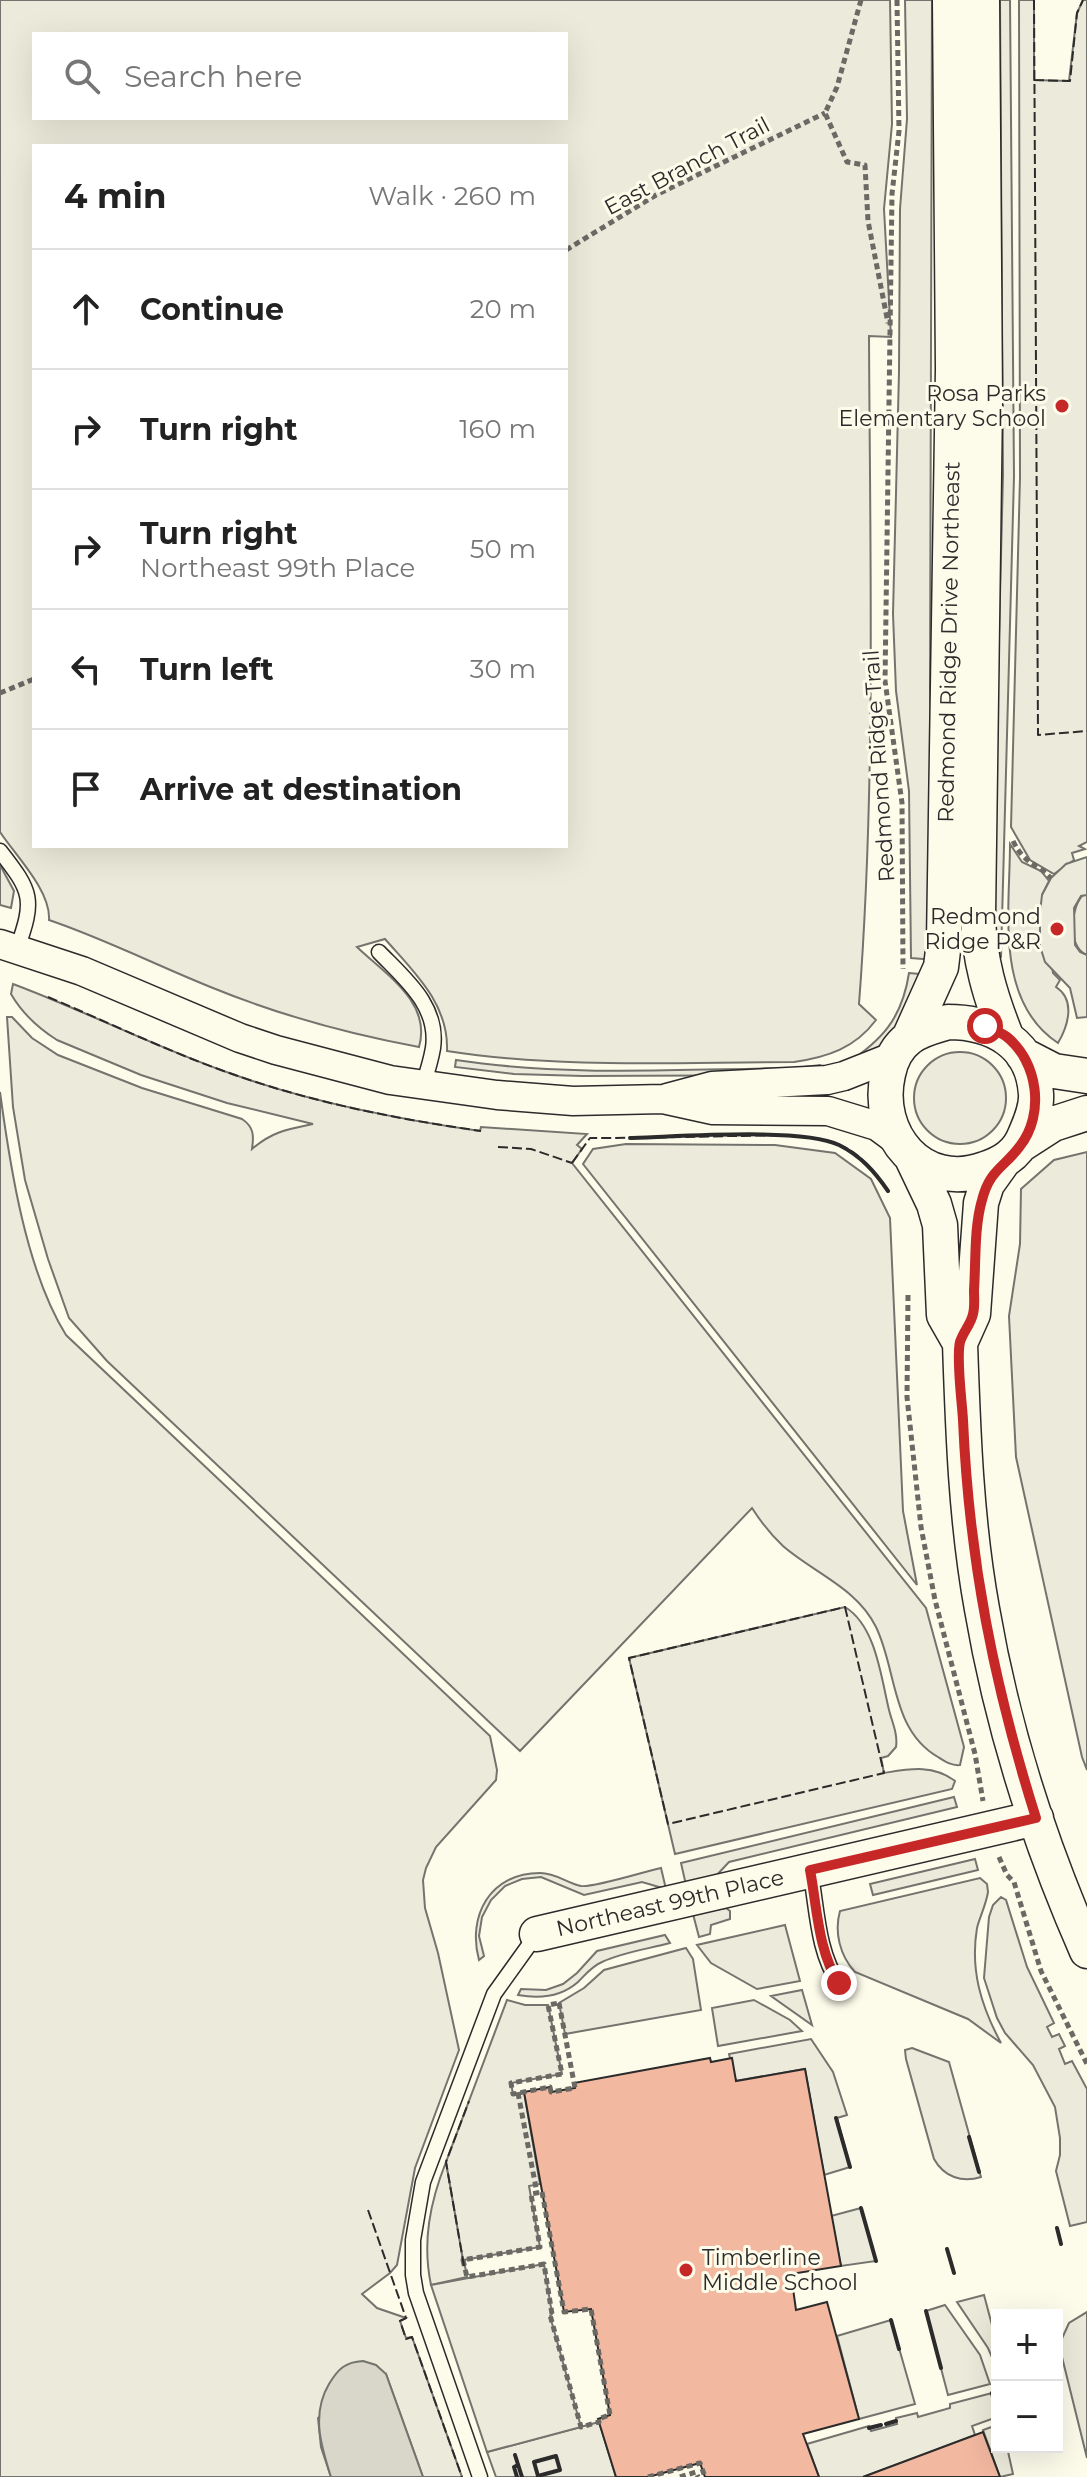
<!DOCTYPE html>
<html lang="en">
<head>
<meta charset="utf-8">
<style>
  :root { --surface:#fff; --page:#f6f6f6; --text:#222; --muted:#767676; --line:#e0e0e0 }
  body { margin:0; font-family:Montserrat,sans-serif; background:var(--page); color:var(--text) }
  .controls { position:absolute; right:24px; bottom:24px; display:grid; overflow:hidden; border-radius:0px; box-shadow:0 8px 32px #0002 }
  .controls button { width:72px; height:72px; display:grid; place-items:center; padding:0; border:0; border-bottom:2px solid var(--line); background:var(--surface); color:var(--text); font:40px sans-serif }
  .stop { position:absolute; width:24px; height:24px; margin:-18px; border:6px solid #c62828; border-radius:50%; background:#fff }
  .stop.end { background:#c62828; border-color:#fff; box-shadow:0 2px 8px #0008 }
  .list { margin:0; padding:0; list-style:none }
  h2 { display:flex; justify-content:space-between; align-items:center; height:104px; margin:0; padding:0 32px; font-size:34px }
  h2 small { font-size:26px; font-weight:400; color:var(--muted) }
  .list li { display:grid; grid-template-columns:52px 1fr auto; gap:24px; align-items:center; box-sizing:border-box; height:120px; padding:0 32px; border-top:2px solid var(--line) }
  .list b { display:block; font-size:30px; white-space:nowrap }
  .list p { margin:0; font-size:26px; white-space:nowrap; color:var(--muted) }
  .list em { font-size:26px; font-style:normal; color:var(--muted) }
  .icon { flex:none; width:44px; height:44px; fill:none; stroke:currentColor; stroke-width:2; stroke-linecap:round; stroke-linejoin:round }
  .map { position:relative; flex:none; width:1087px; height:2477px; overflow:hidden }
  .search { position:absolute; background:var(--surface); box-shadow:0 8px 32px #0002; left:32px; top:32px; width:536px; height:88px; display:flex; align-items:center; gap:20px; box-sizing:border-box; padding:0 28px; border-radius:0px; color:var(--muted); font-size:30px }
  .panel { position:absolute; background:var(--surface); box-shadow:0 8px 32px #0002; left:32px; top:144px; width:536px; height:704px; border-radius:0px }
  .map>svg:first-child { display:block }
</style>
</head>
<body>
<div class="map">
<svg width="1087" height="2477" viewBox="0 0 1087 2477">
  <rect width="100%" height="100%" fill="#fdfbea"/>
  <path fill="#ecebdb" stroke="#74746e" stroke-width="2" fill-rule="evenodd" d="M 0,0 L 890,0 L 892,124 L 884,209 L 891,337 L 869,336 C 870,559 876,782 859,1004 L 876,1020 C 855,1048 828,1057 794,1062 C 679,1062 562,1069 447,1051 C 449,1004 414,972 385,939 L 357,947 C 385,974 432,1002 419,1047 C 349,1034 279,1015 213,988 C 158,966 105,939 49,920 C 51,891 16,856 0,832 ZM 34,34 L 566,34 L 566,118 L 34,118 ZM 34,146 L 566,146 L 566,846 L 34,846 Z
    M 905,0 L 932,0 L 930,687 L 935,960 L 911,958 L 909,791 L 896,691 L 893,614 L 899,372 L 900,209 L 907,119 Z
    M 1000,0 L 1010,0 L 1014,476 L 1001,957 L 991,959 L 1003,475 Z
    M 1019,0 L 1034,0 L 1034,80 L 1069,81 L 1077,13 L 1083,0 L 1087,0 L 1087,842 L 1079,846 L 1085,849 L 1072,853 L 1074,860 L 1054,874 L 1030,860 L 1011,827 L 1020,477 Z
    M 1010,844 L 1022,862 L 1041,871 L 1049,881 L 1042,895 L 1053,973 L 1060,980 L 1056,987 C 1076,1000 1068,1026 1058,1043 C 994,1001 1010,909 1010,844 Z
    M 0,865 L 14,891 L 11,908 L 0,905 Z
    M 1084,894 L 1087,895 L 1087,955 C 1067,948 1070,906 1084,894 Z
    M 909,973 L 931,975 L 888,1044 L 845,1065 C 882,1040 902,1019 909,973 Z
    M 13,984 C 88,1012 159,1049 235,1075 C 314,1103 397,1119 480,1131 L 481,1127 L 587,1134 L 577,1145 L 582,1149 L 572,1163 L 926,1608 L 964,1747 L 960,1765 C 952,1766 946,1762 938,1757 C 891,1730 897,1670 876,1627 C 857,1588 814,1573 783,1546 C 770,1534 761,1522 752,1508 L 520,1751 L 107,1361 L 69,1318 L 48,1259 L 25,1180 L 13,1107 L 7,1017 L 12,1017 L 32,1038 L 58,1055 L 142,1088 L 242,1119 C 254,1127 254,1136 252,1149 C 273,1131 289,1129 313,1124 L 227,1103 L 141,1075 L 57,1040 C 38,1028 22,1013 11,994 Z
    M914 1098a46 46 0 1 1 92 0a46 46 0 1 1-92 0Z
    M 456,1060 C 567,1077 683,1069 795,1068 L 820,1065 L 822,1071 L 796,1075 L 583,1076 L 514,1074 L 455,1067 Z
    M 0,1092 C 10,1166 26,1271 66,1335 L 490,1736 L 497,1770 L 496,1780 L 436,1847 L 426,1868 L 423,1880 L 425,1908 L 438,1953 L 459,2050 L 415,2168 L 397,2265 L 390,2273 L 362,2294 L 377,2308 L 406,2318 L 400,2321 L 406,2338 L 412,2337 L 462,2477 L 423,2477 L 386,2374 L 318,2418 L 321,2447 L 331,2477 L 0,2477 Z
    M 626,1144 L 775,1145 L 835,1153 L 871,1179 L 890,1218 L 903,1511 L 917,1585 L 583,1164 L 593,1149 Z
    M 1087,1152 L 1087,1770 L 1082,1757 L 1016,1457 L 1009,1316 L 1020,1244 L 1021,1189 L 1054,1160 Z
    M 845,1607 C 876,1626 881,1677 889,1710 C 892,1722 898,1734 896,1747 L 888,1756 L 881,1758 L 884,1773 C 909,1769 933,1764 955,1781 L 952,1789 L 675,1854 L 629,1658 Z
    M 954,1797 L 957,1807 L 729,1862 L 714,1878 L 686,1885 L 681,1863 Z
    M 975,1859 L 978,1870 L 873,1895 L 870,1884 Z
    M 661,1868 L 666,1889 L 642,1882 L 584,1895 L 541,1877 L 522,1879 L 505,1886 L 491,1900 L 482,1917 L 479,1936 L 484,1956 L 479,1960 C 467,1916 490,1873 540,1873 C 556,1873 567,1883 581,1886 C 593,1888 646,1871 661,1868 Z
    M 980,1878 L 987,1884 L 988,1892 C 986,1905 980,1916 977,1928 C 970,1970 981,2006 1001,2043 L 968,2019 L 855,1972 C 840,1956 834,1932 840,1911 Z
    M 1001,1897 L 1006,1900 L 1027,1967 L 1054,2023 L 1047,2027 L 1052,2037 L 1059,2034 L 1065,2046 L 1059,2049 L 1065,2064 L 1072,2061 L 1087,2089 L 1087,2222 L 1070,2226 L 1056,2171 L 1060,2155 L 1060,2138 L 1055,2107 L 1033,2065 L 1005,2033 L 997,2018 L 984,1978 L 989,1917 L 993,1905 Z
    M 785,1925 L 800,1981 L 757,1989 L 711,1963 L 697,1945 Z
    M 665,1935 L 670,1943 C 648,1949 623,1952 602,1962 C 592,1966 586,1974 578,1982 C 561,1997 540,1999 518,1995 L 521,1989 L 546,1990 L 563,1984 L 577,1973 L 597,1951 Z
    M 802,1990 L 812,2025 L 771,1996 Z
    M 754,2000 L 790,2020 L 802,2031 L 718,2046 L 712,2008 Z
    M 811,2039 L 833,2072 L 847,2115 L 837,2118 L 850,2167 L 824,2175 L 805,2069 L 736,2081 L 729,2054 Z
    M 912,2048 L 949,2062 L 981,2177 C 962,2183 944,2177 934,2159 L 906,2059 L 905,2050 Z
    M 446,2162 L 467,2277 L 431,2285 C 422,2242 430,2202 446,2162 Z
    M 861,2208 L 876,2261 L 841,2266 L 831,2216 Z
    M 984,2295 L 997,2344 L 997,2369 L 988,2348 L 957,2302 Z
    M 945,2305 L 980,2355 L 990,2384 L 948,2395 L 926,2311 Z
    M 1087,2312 L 1087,2458 L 1059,2345 L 1069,2323 Z
    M 891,2320 L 915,2404 L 859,2419 L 837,2336 Z
    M 992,2393 L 997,2417 L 972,2426 L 975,2435 L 863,2477 L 819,2477 L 807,2444 L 869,2426 L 871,2431 L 897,2424 L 896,2418 L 917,2413 L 918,2417 L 950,2408 L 950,2404 Z
    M 599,2422 L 616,2477 L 496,2477 L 487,2452 Z
    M 997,2425 L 997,2447 L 1007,2447 L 1013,2474 L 1000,2477 L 983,2430 Z"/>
  <path fill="#eceadb" stroke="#74746e" stroke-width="2" d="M 1087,857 L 1087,895 L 1081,896 L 1074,908 L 1075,945 L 1080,952 L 1087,955 L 1087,1017 L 1077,1018 L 1070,988 L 1045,962 L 1040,946 L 1040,913 L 1042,895 L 1051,878 L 1066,864 Z
    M 726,1908 L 730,1911 L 730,1919 L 711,1925 L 710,1934 L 699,1937 L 693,1914 Z
    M 686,1948 L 693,1959 L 701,2010 L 565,2034 L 559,2003 L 584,1988 L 604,1970 Z
    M 507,2000 L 525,2005 L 548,2005 L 562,2074 L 511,2083 L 513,2094 L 524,2092 L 540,2184 L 529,2186 L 540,2247 L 463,2260 L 446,2162 Z
    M 544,2264 L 552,2314 L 550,2316 L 581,2427 L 487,2452 L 431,2285 Z"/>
  <path fill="#d8d7c9" stroke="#74746e" stroke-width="2" d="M 363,2361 L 376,2365 L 386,2374 L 423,2477 L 331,2477 C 321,2446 311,2414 329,2384 C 338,2369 345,2362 363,2361 Z"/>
  <path fill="#f2b8a0" stroke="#2b2b2b" stroke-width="2" d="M 710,2058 L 711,2062 L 732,2058 L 736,2081 L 805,2069 L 841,2266 L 791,2274 L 796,2310 L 827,2302 L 859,2419 L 803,2434 L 819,2477 L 705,2477 L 700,2463 L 648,2477 L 616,2477 L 598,2419 L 610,2415 L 591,2309 L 564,2312 L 524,2092 L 550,2087 L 551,2092 L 575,2088 L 574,2083 Z
    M 983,2432 L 1000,2477 L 863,2477 Z"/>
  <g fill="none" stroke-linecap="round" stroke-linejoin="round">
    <g stroke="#2b2b2b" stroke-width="17">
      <path id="service" d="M 0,851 C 32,892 35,899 17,949
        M 379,952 C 405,979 439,1006 433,1048 C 431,1060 427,1073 423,1085
        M 810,1870 C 817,1906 817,1952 839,1983
        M 480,2477 L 416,2293 L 413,2275 L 413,2240 L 423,2182 L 494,1994 L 537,1934"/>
    </g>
    <g stroke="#2b2b2b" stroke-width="31">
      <path id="minor" d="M 0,944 L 82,971 L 240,1038 L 276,1050 L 390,1080 L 497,1095 L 573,1101 L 663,1099 L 713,1110 L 828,1111 L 877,1126 L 896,1140
        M 667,1098 L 712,1086 L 827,1080 L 844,1076 L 892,1057"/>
    </g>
    <g stroke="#2b2b2b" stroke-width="37">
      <path id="tertiary" d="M 982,0 L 985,402 L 978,916 C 979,959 990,996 1006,1036
        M 948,1022 C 994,1022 1033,1044 1036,1094 C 1037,1109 1030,1123 1025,1135 C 1018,1154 1003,1163 985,1169 C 922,1192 874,1134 888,1074 C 891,1059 897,1047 909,1038 C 920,1029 935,1026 948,1022 Z
        M 909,1038 L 941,967 L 944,942 L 953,369 L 950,0
        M 1023,1055 L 1054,1071 L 1087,1076
        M 1022,1144 L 1053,1124 L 1087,1113
        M 912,1158 L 934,1204 L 940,1225 L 944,1315 L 960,1343 C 963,1432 966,1521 982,1609 C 1002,1726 1039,1842 1087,1951
        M 960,1343 L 973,1314 L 981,1203 L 987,1184 L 1002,1163
        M 537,1934 L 1036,1818"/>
    </g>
    <path stroke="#6a6964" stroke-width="5" stroke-dasharray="6 4" stroke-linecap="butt" d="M 861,0 L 837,87 L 825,113 L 847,162 L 865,165 L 868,221 L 888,323
      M 897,0 L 899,131 L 892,194 L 885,681 L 902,803 L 903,969
      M 566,250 L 656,195 L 825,113
      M 0,693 L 34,679
      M 1013,841 C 1025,865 1034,861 1051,878
      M 908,1295 L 907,1397 L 921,1527 L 935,1600 L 975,1754 L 983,1801
      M 999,1857 L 1007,1875 L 1014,1882 L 1041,1971 L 1087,2064
      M 559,2003 L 575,2088 L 551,2092 L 550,2087 L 513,2094 L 511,2083 L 562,2074 L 548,2005 Z
      M 518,2093 L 537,2193
      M 542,2192 L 564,2312 L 591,2309 L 610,2415 L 598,2419 L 599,2422 L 581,2427 L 550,2315 L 552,2314 L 544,2264 L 467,2277 L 463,2260 L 540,2247 L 531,2194 Z
      M 648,2477 L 700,2463 L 705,2477
      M 680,2477 L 696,2472 L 698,2477"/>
    <use href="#service" stroke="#fdfbea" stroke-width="14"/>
    <use href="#minor" stroke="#fdfbea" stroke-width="28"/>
    <use href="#tertiary" stroke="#fdfbea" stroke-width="34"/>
    <path stroke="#2b2b2b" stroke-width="2" stroke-dasharray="10 4" stroke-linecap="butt" d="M 1034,0 L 1038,735 L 1087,731
      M 1034,80 L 1070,81 L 1077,13 L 1083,0
      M 48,997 C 110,1023 171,1053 235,1075 C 315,1103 397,1119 481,1131
      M 498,1147 L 531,1149 L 572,1163
      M 572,1163 L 590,1138 C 637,1138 684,1137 731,1136 C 764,1136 803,1132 835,1143 C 859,1151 875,1172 888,1191
      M 845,1607 L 884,1773 L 668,1824 L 629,1658 Z
      M 368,2210 L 406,2318 L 400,2321 L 406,2339 L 412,2337 L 462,2477
      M 464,2266 L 446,2162 L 469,2101"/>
    <path stroke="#2b2b2b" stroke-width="4" d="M 630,1138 C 676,1137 802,1127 839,1145 C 861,1156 875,1172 888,1191
      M 836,2118 L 850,2167
      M 969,2137 L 979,2172
      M 861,2208 L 876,2261
      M 1057,2228 L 1061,2244
      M 947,2249 L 954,2273
      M 926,2311 L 941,2368
      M 891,2320 L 899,2349
      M 992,2393 L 997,2413
      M 886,2424 L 896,2421
      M 869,2428 L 881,2425
      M 515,2455 L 522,2477
      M 556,2456 L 560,2470 L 538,2476 L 534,2462 Z
      M 517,2477 L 514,2467 L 518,2465"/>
  </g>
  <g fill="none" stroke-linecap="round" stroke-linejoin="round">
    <path stroke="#c62828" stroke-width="10" d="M 839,1983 C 818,1952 817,1906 810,1870 L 1036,1818 C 994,1685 969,1560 963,1420 C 962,1401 956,1359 960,1342 C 963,1332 971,1324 973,1314 C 975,1307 974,1297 974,1290 C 976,1260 974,1228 982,1200 C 990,1169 1004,1168 1020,1146 C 1045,1114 1038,1062 1007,1037 C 1001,1032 992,1029 985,1026"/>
  </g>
  <g fill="#c62828" stroke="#fdfbea" stroke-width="3">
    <circle cx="1062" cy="406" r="8"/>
    <circle cx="1057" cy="929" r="8"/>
    <circle cx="686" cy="2270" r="8"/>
  </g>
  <g text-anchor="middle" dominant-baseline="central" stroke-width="6" stroke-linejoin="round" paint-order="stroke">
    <g font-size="22" fill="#2b2b2b" stroke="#fdfbea">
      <text transform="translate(687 166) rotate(-28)">East Branch Trail</text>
      <text transform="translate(949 642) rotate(-89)">Redmond Ridge Drive Northeast</text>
      <text transform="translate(879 766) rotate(-94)">Redmond Ridge Trail</text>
      <text transform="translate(670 1903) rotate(-13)">Northeast 99th Place</text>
    </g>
    <g font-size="22" fill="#2b2b2b" stroke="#fdfbea" text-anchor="end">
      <text x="1046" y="393">Rosa Parks<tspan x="1046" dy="25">Elementary School</tspan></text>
      <text x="1041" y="916">Redmond<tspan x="1041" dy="25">Ridge P&amp;R</tspan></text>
      <text x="702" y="2257" text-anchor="start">Timberline<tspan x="702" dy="25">Middle School</tspan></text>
    </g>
  </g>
</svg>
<div class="controls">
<button>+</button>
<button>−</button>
</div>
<div class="stop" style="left:985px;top:1026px"></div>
<div class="stop end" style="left:839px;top:1983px"></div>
<div class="search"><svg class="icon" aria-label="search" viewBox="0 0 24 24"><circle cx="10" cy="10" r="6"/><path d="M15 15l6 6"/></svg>Search here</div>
<section class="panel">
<h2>4 min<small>Walk · 260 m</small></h2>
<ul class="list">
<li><svg class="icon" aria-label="ahead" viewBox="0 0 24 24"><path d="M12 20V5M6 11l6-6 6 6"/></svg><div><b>Continue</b></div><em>20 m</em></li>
<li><svg class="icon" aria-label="right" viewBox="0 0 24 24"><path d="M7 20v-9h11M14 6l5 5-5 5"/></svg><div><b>Turn right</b></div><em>160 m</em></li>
<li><svg class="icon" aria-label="right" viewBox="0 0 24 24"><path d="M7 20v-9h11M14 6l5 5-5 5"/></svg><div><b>Turn right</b><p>Northeast 99th Place</p></div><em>50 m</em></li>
<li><svg class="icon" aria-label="left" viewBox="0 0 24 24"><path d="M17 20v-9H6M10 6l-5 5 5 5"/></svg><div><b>Turn left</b></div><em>30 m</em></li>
<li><svg class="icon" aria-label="arrive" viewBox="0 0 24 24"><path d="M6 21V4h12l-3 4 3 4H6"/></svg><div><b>Arrive at destination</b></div></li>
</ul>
</section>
</div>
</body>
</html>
